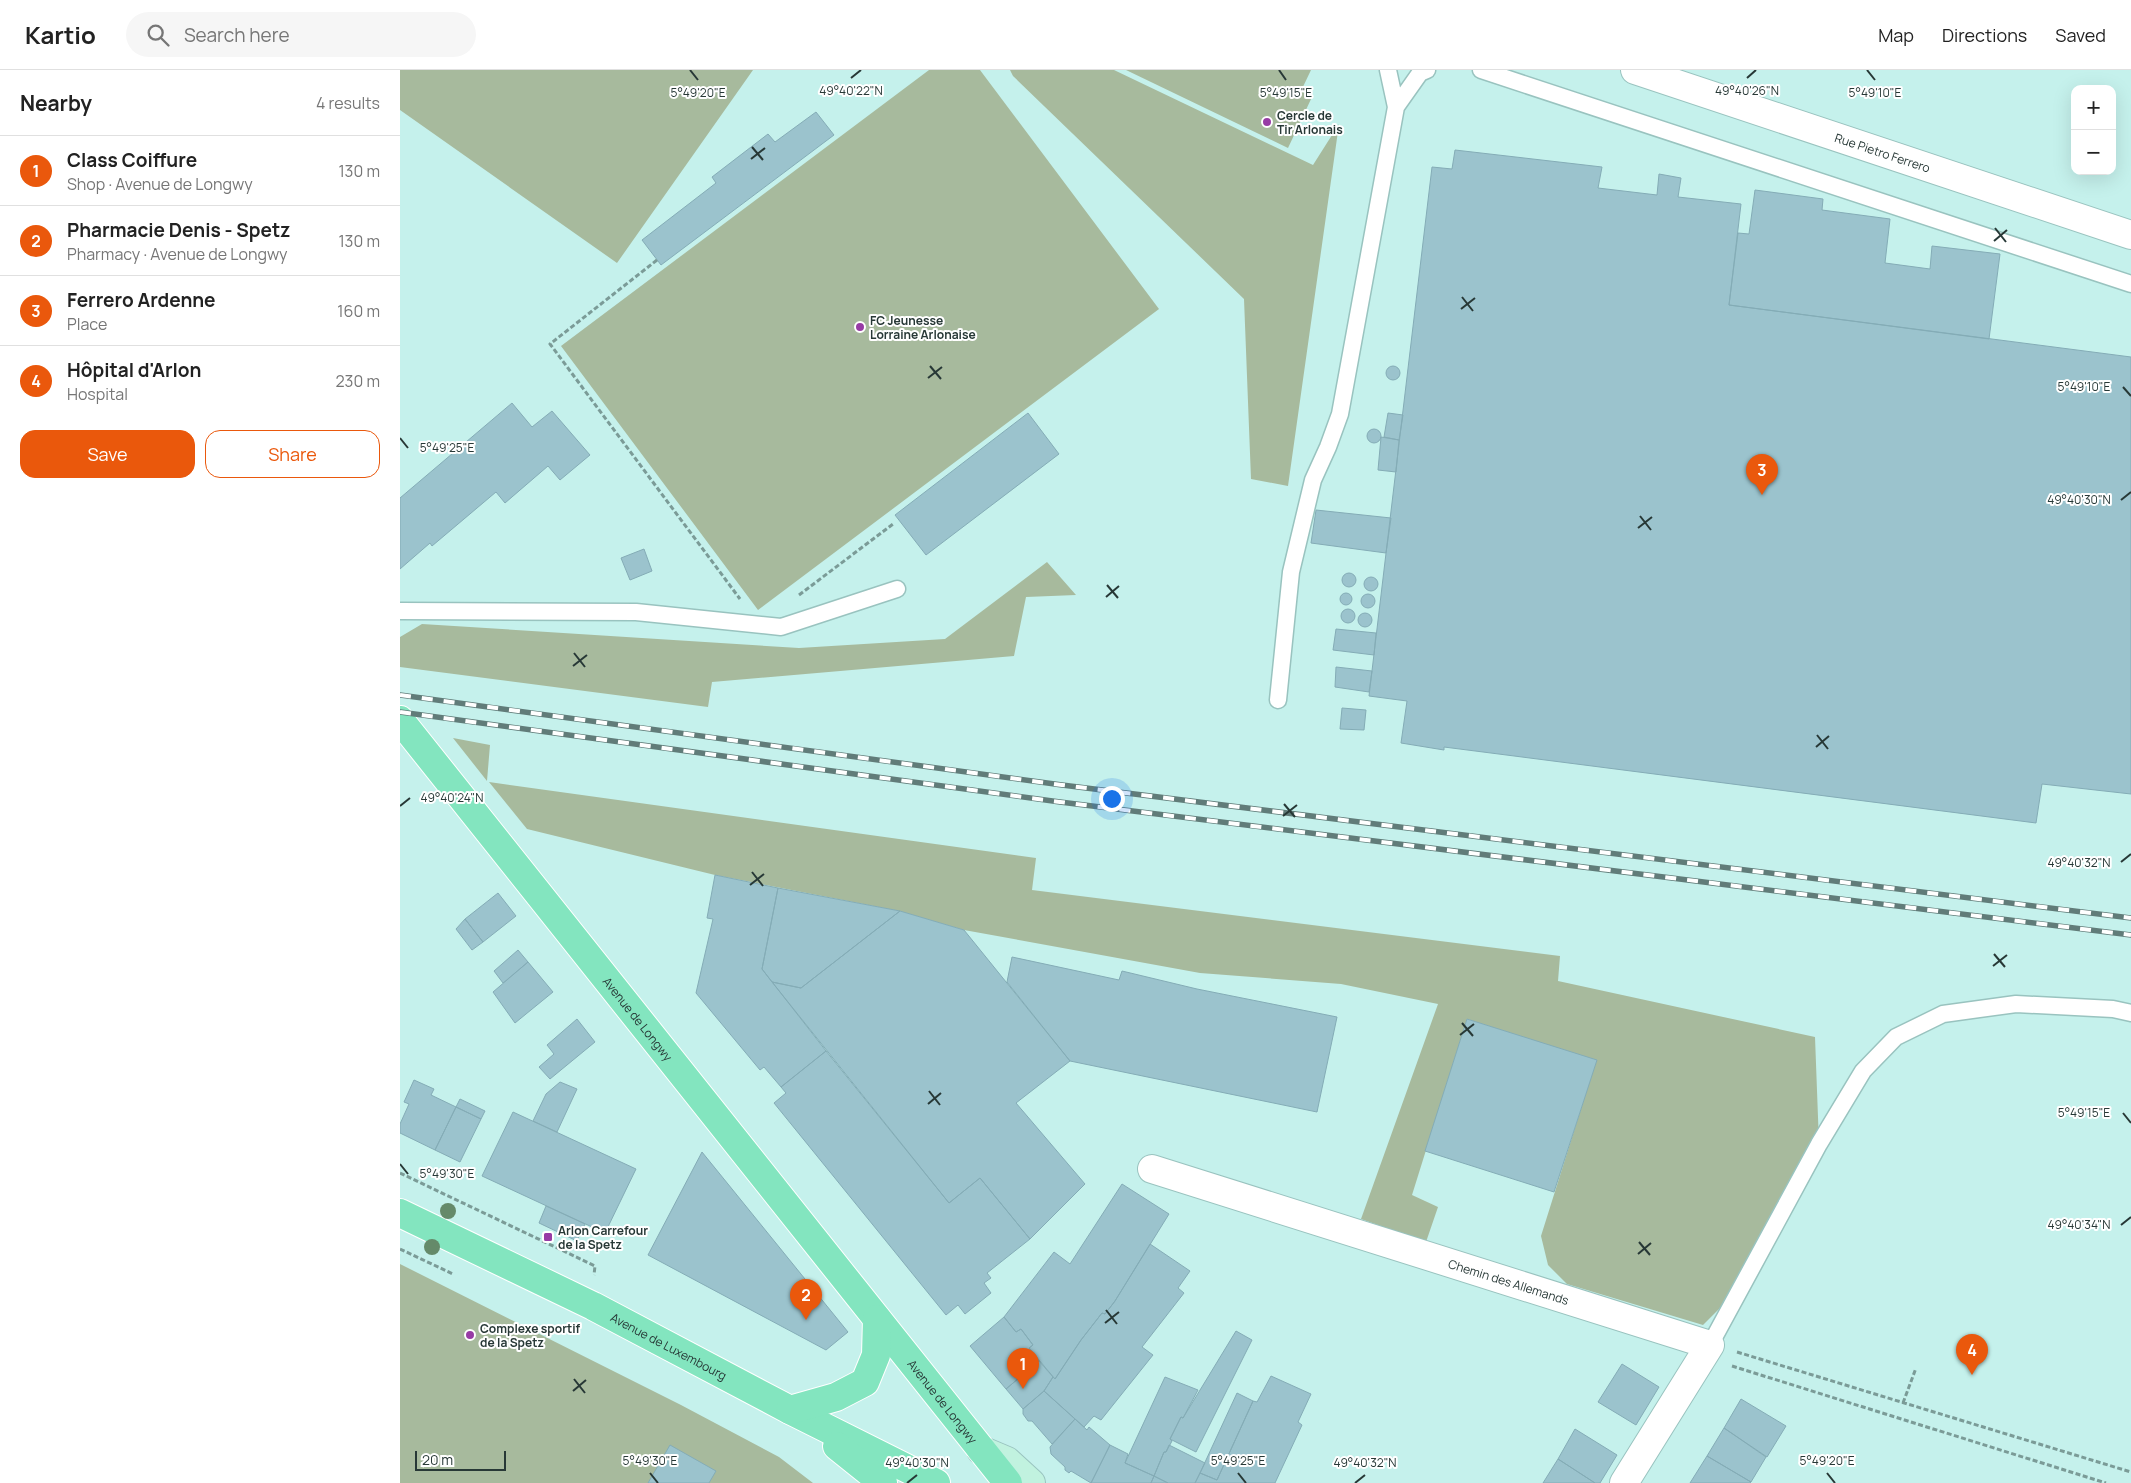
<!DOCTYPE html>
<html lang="en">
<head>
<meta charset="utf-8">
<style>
  :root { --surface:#fff; --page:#f6f6f6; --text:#222; --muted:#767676; --line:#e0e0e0; --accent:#ea580c }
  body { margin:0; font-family:Manrope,sans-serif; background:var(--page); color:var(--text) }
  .controls { position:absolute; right:15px; top:15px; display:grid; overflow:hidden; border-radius:10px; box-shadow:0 5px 20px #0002 }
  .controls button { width:45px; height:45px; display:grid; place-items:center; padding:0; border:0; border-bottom:1px solid var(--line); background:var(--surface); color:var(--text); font:25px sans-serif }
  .scale { position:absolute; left:15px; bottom:12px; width:91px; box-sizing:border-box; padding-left:5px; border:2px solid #273836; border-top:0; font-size:14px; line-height:18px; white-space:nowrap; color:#273836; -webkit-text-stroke:4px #fff; paint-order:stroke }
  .you { position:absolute; left:711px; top:728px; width:18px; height:18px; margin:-12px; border:4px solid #fff; border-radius:50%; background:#1a73e8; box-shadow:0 0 0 8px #1a73e833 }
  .badge { display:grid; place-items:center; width:32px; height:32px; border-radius:50%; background:var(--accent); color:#fff; font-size:16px; font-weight:700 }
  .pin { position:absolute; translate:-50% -41px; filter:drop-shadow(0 1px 2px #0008) }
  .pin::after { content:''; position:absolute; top:26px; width:18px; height:15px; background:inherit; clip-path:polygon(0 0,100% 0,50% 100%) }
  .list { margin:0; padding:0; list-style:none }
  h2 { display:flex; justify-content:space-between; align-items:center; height:65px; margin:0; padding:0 20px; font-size:21px }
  h2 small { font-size:16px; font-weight:400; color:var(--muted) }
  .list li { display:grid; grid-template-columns:32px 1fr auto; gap:15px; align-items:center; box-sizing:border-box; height:70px; padding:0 20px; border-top:1px solid var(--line) }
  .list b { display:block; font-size:19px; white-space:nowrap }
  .list p { margin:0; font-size:16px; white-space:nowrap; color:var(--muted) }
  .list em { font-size:16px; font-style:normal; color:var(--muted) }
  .actions { display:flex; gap:10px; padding:15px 20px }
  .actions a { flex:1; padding:11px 0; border:1px solid var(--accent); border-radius:15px; text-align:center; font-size:18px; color:var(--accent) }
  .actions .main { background:var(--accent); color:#fff }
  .icon { flex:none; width:28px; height:28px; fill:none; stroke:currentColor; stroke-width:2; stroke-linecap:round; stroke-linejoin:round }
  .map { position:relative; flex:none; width:1731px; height:1413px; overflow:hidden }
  header { display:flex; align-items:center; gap:30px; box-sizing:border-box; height:70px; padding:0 25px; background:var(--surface); border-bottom:1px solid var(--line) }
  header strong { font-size:24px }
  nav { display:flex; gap:28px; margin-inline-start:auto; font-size:18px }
  .search { width:350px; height:45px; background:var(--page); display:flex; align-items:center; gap:12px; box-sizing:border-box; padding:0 18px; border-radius:28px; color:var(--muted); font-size:19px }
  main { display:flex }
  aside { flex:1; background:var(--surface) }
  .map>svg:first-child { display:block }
</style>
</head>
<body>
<header>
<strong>Kartio</strong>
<div class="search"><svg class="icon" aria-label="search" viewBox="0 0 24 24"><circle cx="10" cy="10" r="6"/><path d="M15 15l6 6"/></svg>Search here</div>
<nav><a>Map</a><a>Directions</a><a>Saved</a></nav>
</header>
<main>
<aside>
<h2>Nearby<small>4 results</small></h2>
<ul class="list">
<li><span class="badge">1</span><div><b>Class Coiffure</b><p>Shop · Avenue de Longwy</p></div><em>130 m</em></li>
<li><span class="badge">2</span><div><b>Pharmacie Denis - Spetz</b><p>Pharmacy · Avenue de Longwy</p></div><em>130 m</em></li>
<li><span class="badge">3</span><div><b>Ferrero Ardenne</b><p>Place</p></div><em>160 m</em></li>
<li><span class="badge">4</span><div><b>Hôpital d'Arlon</b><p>Hospital</p></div><em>230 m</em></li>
</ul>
<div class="actions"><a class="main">Save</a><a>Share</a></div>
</aside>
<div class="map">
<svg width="1731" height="1413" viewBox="0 0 1731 1413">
  <rect width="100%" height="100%" fill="#c5f1ec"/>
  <path fill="#a7ba9d" d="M 0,0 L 353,0 L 217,193 L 0,40 Z
    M 529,0 L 580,0 L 759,239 L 358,540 L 161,276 Z
    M 610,0 L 714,0 L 913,95 L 939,54 L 888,416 L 851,409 L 844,229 L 613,6 Z
    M 726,0 L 911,0 L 901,21 L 912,27 L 888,78 Z
    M 647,492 L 676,525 L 626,527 L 614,586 L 312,612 L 308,637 L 0,597 L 0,567 L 22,554 L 399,578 L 545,569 Z
    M 53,668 L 90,675 L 87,711 Z
    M 89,712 L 636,788 L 632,820 L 1160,886 L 1158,911 L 1415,967 L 1419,1074 L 1324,1234 L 1303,1255 L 1167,1214 L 1148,1195 L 1141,1166 L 1196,991 L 1067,949 L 1012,1125 L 1038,1137 L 1026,1172 L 961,1149 L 1038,934 L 941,914 L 800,903 L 564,860 L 499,841 L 315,805 L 127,759 Z
    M 0,1194 L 281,1335 L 379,1387 L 413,1413 L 0,1413 Z"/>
  <path fill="#9bc3cd" stroke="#84acb6" d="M 416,42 L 434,65 L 261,195 L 242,170 L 316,113 L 312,107 L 368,64 L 375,72 Z
    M 1055,80 L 1202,97 L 1198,118 L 1257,125 L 1259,104 L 1281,108 L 1278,127 L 1341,134 L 1329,235 L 1731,287 L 1731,724 L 1642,714 L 1636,753 L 1044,677 L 1044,680 L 1001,673 L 1007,631 L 969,626 L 1032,97 L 1052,99 Z
    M 1355,120 L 1423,129 L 1422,140 L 1490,149 L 1485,193 L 1530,199 L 1532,176 L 1600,184 L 1589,269 L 1329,235 L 1338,163 L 1349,164 Z
    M986 303a7 7 0 1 1 14 0a7 7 0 1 1-14 0Z
    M 112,333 L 132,357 L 152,341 L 190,385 L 160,410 L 148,396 L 105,433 L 96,422 L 32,476 L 30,473 L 0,499 L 0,428 Z
    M 628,343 L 659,384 L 526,485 L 495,445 Z
    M 988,343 L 1003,345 L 999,370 L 984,367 Z
    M967 366a7 7 0 1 1 14 0a7 7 0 1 1-14 0Z
    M 981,367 L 999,370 L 996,402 L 978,400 Z
    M 916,440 L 991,448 L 986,483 L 911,473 Z
    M 244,479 L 252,501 L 230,510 L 221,488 Z
    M942 510a7 7 0 1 1 14 0a7 7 0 1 1-14 0Z
    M964 514a7 7 0 1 1 14 0a7 7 0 1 1-14 0Z
    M940 529a6 6 0 1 1 12 0a6 6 0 1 1-12 0Z
    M961 531a7 7 0 1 1 14 0a7 7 0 1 1-14 0Z
    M941 546a7 7 0 1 1 14 0a7 7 0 1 1-14 0Z
    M958 550a7 7 0 1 1 14 0a7 7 0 1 1-14 0Z
    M 936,559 L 976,563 L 974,585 L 933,580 Z
    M 936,597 L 972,601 L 969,622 L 935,617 Z
    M 942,638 L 966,640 L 964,660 L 940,659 Z
    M 315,805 L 378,818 L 362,899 L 426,981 L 381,1017 L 364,997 L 360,1000 L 296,923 L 313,849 L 307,848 Z
    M 378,818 L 500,841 L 401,918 L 372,912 L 362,899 Z
    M 98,823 L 116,846 L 83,872 L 65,849 Z
    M 500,841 L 564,860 L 670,991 L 616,1033 L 685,1114 L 630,1169 L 580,1108 L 549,1133 L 372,912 L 401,918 Z
    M 65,849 L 83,872 L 72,880 L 56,859 Z
    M 118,880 L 128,892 L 103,913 L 94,901 Z
    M 612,887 L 719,910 L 722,901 L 797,919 L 937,947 L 917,1042 L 670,991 L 607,912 Z
    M 128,892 L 153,922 L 115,953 L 93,922 Z
    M 177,949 L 195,972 L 150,1009 L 139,997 L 154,984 L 147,975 Z
    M 1067,949 L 1197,990 L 1154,1122 L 1025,1081 Z
    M 426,981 L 549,1133 L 580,1108 L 630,1169 L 587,1203 L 591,1208 L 584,1213 L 591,1223 L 565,1244 L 558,1235 L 546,1245 L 374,1033 L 386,1023 L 381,1017 Z
    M 14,1010 L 34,1019 L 31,1025 L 56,1037 L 35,1080 L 0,1063 L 0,1054 L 9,1034 L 4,1032 Z
    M 160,1012 L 177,1019 L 157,1062 L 133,1051 L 146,1024 Z
    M 60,1029 L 85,1041 L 81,1049 L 56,1037 Z
    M 56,1037 L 81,1049 L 60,1092 L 35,1080 Z
    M 113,1042 L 236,1099 L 205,1163 L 82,1106 Z
    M 302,1082 L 448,1262 L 426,1280 L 248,1185 Z
    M 722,1114 L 769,1144 L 715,1231 L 705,1244 L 702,1243 L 681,1270 L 655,1309 L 629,1278 L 633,1275 L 621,1259 L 616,1262 L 604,1247 L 654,1182 L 670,1194 Z
    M 146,1136 L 185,1154 L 177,1171 L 139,1153 Z
    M 750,1174 L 790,1201 L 778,1218 L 784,1223 L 742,1277 L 753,1285 L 701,1350 L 694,1346 L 684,1357 L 644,1321 L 653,1307 L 655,1309 L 681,1270 L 702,1243 L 705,1244 L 715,1231 Z
    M 604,1247 L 616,1262 L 621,1259 L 633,1275 L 629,1278 L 639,1291 L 606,1319 L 570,1276 Z
    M 836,1261 L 852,1270 L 796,1382 L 770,1369 L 781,1347 L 783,1348 Z
    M 639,1291 L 653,1307 L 644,1321 L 623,1339 L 606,1319 Z
    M 1222,1294 L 1259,1317 L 1236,1355 L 1198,1332 Z
    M 871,1306 L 911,1324 L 898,1352 L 902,1355 L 875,1413 L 795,1413 L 800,1403 L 817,1410 L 853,1331 L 857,1332 Z
    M 765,1307 L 798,1320 L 783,1348 L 781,1347 L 770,1369 L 772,1371 L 766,1382 L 764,1382 L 754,1406 L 725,1393 Z
    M 644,1321 L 675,1349 L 652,1374 L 632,1351 L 628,1351 L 623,1344 L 623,1339 Z
    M 837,1323 L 853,1331 L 817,1410 L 800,1403 Z
    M 1341,1329 L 1386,1356 L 1367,1387 L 1324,1358 Z
    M 675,1349 L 687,1360 L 689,1357 L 710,1375 L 691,1413 L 671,1401 L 669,1403 L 665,1400 L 665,1397 L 651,1384 L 650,1377 Z
    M 1324,1358 L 1366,1387 L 1351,1412 L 1307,1386 Z
    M 1175,1359 L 1217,1385 L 1200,1413 L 1195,1413 L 1158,1389 Z
    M 270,1375 L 316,1401 L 309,1413 L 248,1413 Z
    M 710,1375 L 728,1384 L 725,1393 L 754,1406 L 751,1413 L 691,1413 Z
    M 769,1375 L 805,1393 L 795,1413 L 768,1413 L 754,1406 L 764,1382 L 766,1382 Z
    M 1307,1386 L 1351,1412 L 1350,1413 L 1290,1413 Z
    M 1158,1389 L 1195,1413 L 1143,1413 Z
    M 754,1406 L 768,1413 L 751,1413 Z"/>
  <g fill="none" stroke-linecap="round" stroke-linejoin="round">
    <g stroke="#99c3bf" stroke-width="19">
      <path id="service" d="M 1081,0 L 1731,214
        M 996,37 L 1020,3 L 1027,0
        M 0,541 L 236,542 L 381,557 L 497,519
        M 878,630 L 891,502 L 913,410 L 928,377 L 940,344 L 996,37 L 988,0
        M 1310,1275 L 1419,1074 L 1463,1001 L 1496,967 L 1543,944 L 1616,934 L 1713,939 L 1731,943"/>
    </g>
    <g stroke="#99c3bf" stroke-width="30">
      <g id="minor">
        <path id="s1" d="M 1235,0 L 1731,165"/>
        <path id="s2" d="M 752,1099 L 1310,1275 L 1224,1413"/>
      </g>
    </g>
    <g stroke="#99c3bf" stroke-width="30">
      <path id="secondary" d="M 581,1380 L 607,1391 L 631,1413"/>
    </g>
    <g stroke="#fff" stroke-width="30">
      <g id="primary">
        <path id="s3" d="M 0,650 L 608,1413"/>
        <path id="s4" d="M 0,1143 L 193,1236 L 390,1340 L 536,1413"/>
        <path d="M 390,1340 L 436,1327 L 465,1312 L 476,1285 L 477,1249"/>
        <path d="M 437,1376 L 483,1413"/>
      </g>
    </g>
    <path stroke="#7b9b97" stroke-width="3" stroke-dasharray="5 2.5" stroke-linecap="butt" d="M 257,190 L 150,274 L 340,529
      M 399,525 L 493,454
      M 0,1103 L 195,1196 L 194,1205
      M 0,1179 L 53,1204
      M 1337,1282 L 1731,1402
      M 1332,1296 L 1706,1413
      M 1503,1333 L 1516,1298"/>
    <use href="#service" stroke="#fff" stroke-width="16"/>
    <use href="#minor" stroke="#fff" stroke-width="28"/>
    <use href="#secondary" stroke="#c1f2df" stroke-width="28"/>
    <use href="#primary" stroke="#83e5bf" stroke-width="28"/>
    <g stroke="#617c79" stroke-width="5.5">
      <path id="rail" d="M 0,625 L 662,715 L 1731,848
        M 0,642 L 660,732 L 1731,865"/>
    </g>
    <use href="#rail" stroke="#fff" stroke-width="4" stroke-dasharray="11" stroke-linecap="butt"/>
  </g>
  <g fill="#658a6a">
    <circle cx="48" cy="1141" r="8"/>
    <circle cx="32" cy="1177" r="8"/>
  </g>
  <path fill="none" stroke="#273836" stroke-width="2" d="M 290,0 L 298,10M 879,0 L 886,10M 1467,0 L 1475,10M 451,8 L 461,0M 1347,8 L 1356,0M 352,77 L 363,90M 351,89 L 365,78M 1595,158 L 1606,172M 1594,171 L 1607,160M 1062,227 L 1073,241M 1061,239 L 1075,228M 530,296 L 541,309M 528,308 L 542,297M 1723,317 L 1731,326M 0,368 L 8,378M 1721,430 L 1731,422M 1240,446 L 1251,460M 1238,458 L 1252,447M 707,515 L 718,528M 706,527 L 719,516M 174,583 L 185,597M 173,596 L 187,585M 1417,665 L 1428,679M 1416,677 L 1429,666M 884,734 L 895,747M 0,736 L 10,728M 883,746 L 897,735M 1721,792 L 1731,784M 352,802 L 363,816M 350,815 L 364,804M 1594,884 L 1605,897M 1593,896 L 1607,885M 1062,953 L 1073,966M 1060,965 L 1074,954M 529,1021 L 540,1035M 528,1034 L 541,1023M 1723,1043 L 1731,1053M 0,1094 L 8,1104M 1721,1155 L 1731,1147M 1239,1172 L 1250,1185M 1238,1184 L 1251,1173M 706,1240 L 717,1254M 705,1253 L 719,1242M 174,1309 L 185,1323M 173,1321 L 186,1310M 250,1403 L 258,1413M 838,1403 L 846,1413M 1427,1403 L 1435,1413M 507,1413 L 517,1405M 955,1413 L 965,1405"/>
  <g fill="#973ba5" stroke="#fff" stroke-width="2">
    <circle cx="867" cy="52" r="5"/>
    <circle cx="460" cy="257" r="5"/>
    <rect x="143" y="1162" width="10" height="10" rx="2.5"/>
    <circle cx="70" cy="1265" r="5"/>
  </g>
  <g text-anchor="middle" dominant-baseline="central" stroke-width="4" stroke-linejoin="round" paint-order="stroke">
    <g font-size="12" font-weight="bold" fill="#273836" stroke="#fff" text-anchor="start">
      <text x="877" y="45">Cercle de<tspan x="877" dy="14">Tir Arlonais</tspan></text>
      <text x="470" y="250">FC Jeunesse<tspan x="470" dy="14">Lorraine Arlonaise</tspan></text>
      <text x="158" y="1160">Arlon Carrefour<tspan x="158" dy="14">de la Spetz</tspan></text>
      <text x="80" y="1258">Complexe sportif<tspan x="80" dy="14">de la Spetz</tspan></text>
    </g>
    <g font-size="12" fill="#273836" stroke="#fff">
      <text stroke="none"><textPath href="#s1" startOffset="261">Rue Pietro Ferrero</textPath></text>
      <text stroke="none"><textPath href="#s3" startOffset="382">Avenue de Longwy</textPath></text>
      <text stroke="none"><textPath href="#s2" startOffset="374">Chemin des Allemands</textPath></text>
      <text stroke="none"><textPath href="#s4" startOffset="300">Avenue de Luxembourg</textPath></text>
      <text stroke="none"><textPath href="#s3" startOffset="871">Avenue de Longwy</textPath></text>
    </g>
  </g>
  <g font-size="12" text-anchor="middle" fill="#273836" stroke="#fff" stroke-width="4" stroke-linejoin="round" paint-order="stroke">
    <text x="451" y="25">49°40'22"N</text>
    <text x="1347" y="25">49°40'26"N</text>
    <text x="298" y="27">5°49'20"E</text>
    <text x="1475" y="27">5°49'10"E</text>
    <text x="886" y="27">5°49'15"E</text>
    <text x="1684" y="321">5°49'10"E</text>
    <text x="47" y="382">5°49'25"E</text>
    <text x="1679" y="434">49°40'30"N</text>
    <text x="52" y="732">49°40'24"N</text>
    <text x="1679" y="797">49°40'32"N</text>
    <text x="1684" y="1047">5°49'15"E</text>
    <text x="47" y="1108">5°49'30"E</text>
    <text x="1679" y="1159">49°40'34"N</text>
    <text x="250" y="1395">5°49'30"E</text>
    <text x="838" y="1395">5°49'25"E</text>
    <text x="1427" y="1395">5°49'20"E</text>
    <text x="517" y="1397">49°40'30"N</text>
    <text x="965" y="1397">49°40'32"N</text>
  </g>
</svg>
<div class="controls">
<button>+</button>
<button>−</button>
</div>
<div class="scale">20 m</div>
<div class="you"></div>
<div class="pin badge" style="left:623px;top:1319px">1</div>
<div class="pin badge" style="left:406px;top:1250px">2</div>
<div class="pin badge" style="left:1362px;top:425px">3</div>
<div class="pin badge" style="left:1572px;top:1305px">4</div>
</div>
</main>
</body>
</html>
